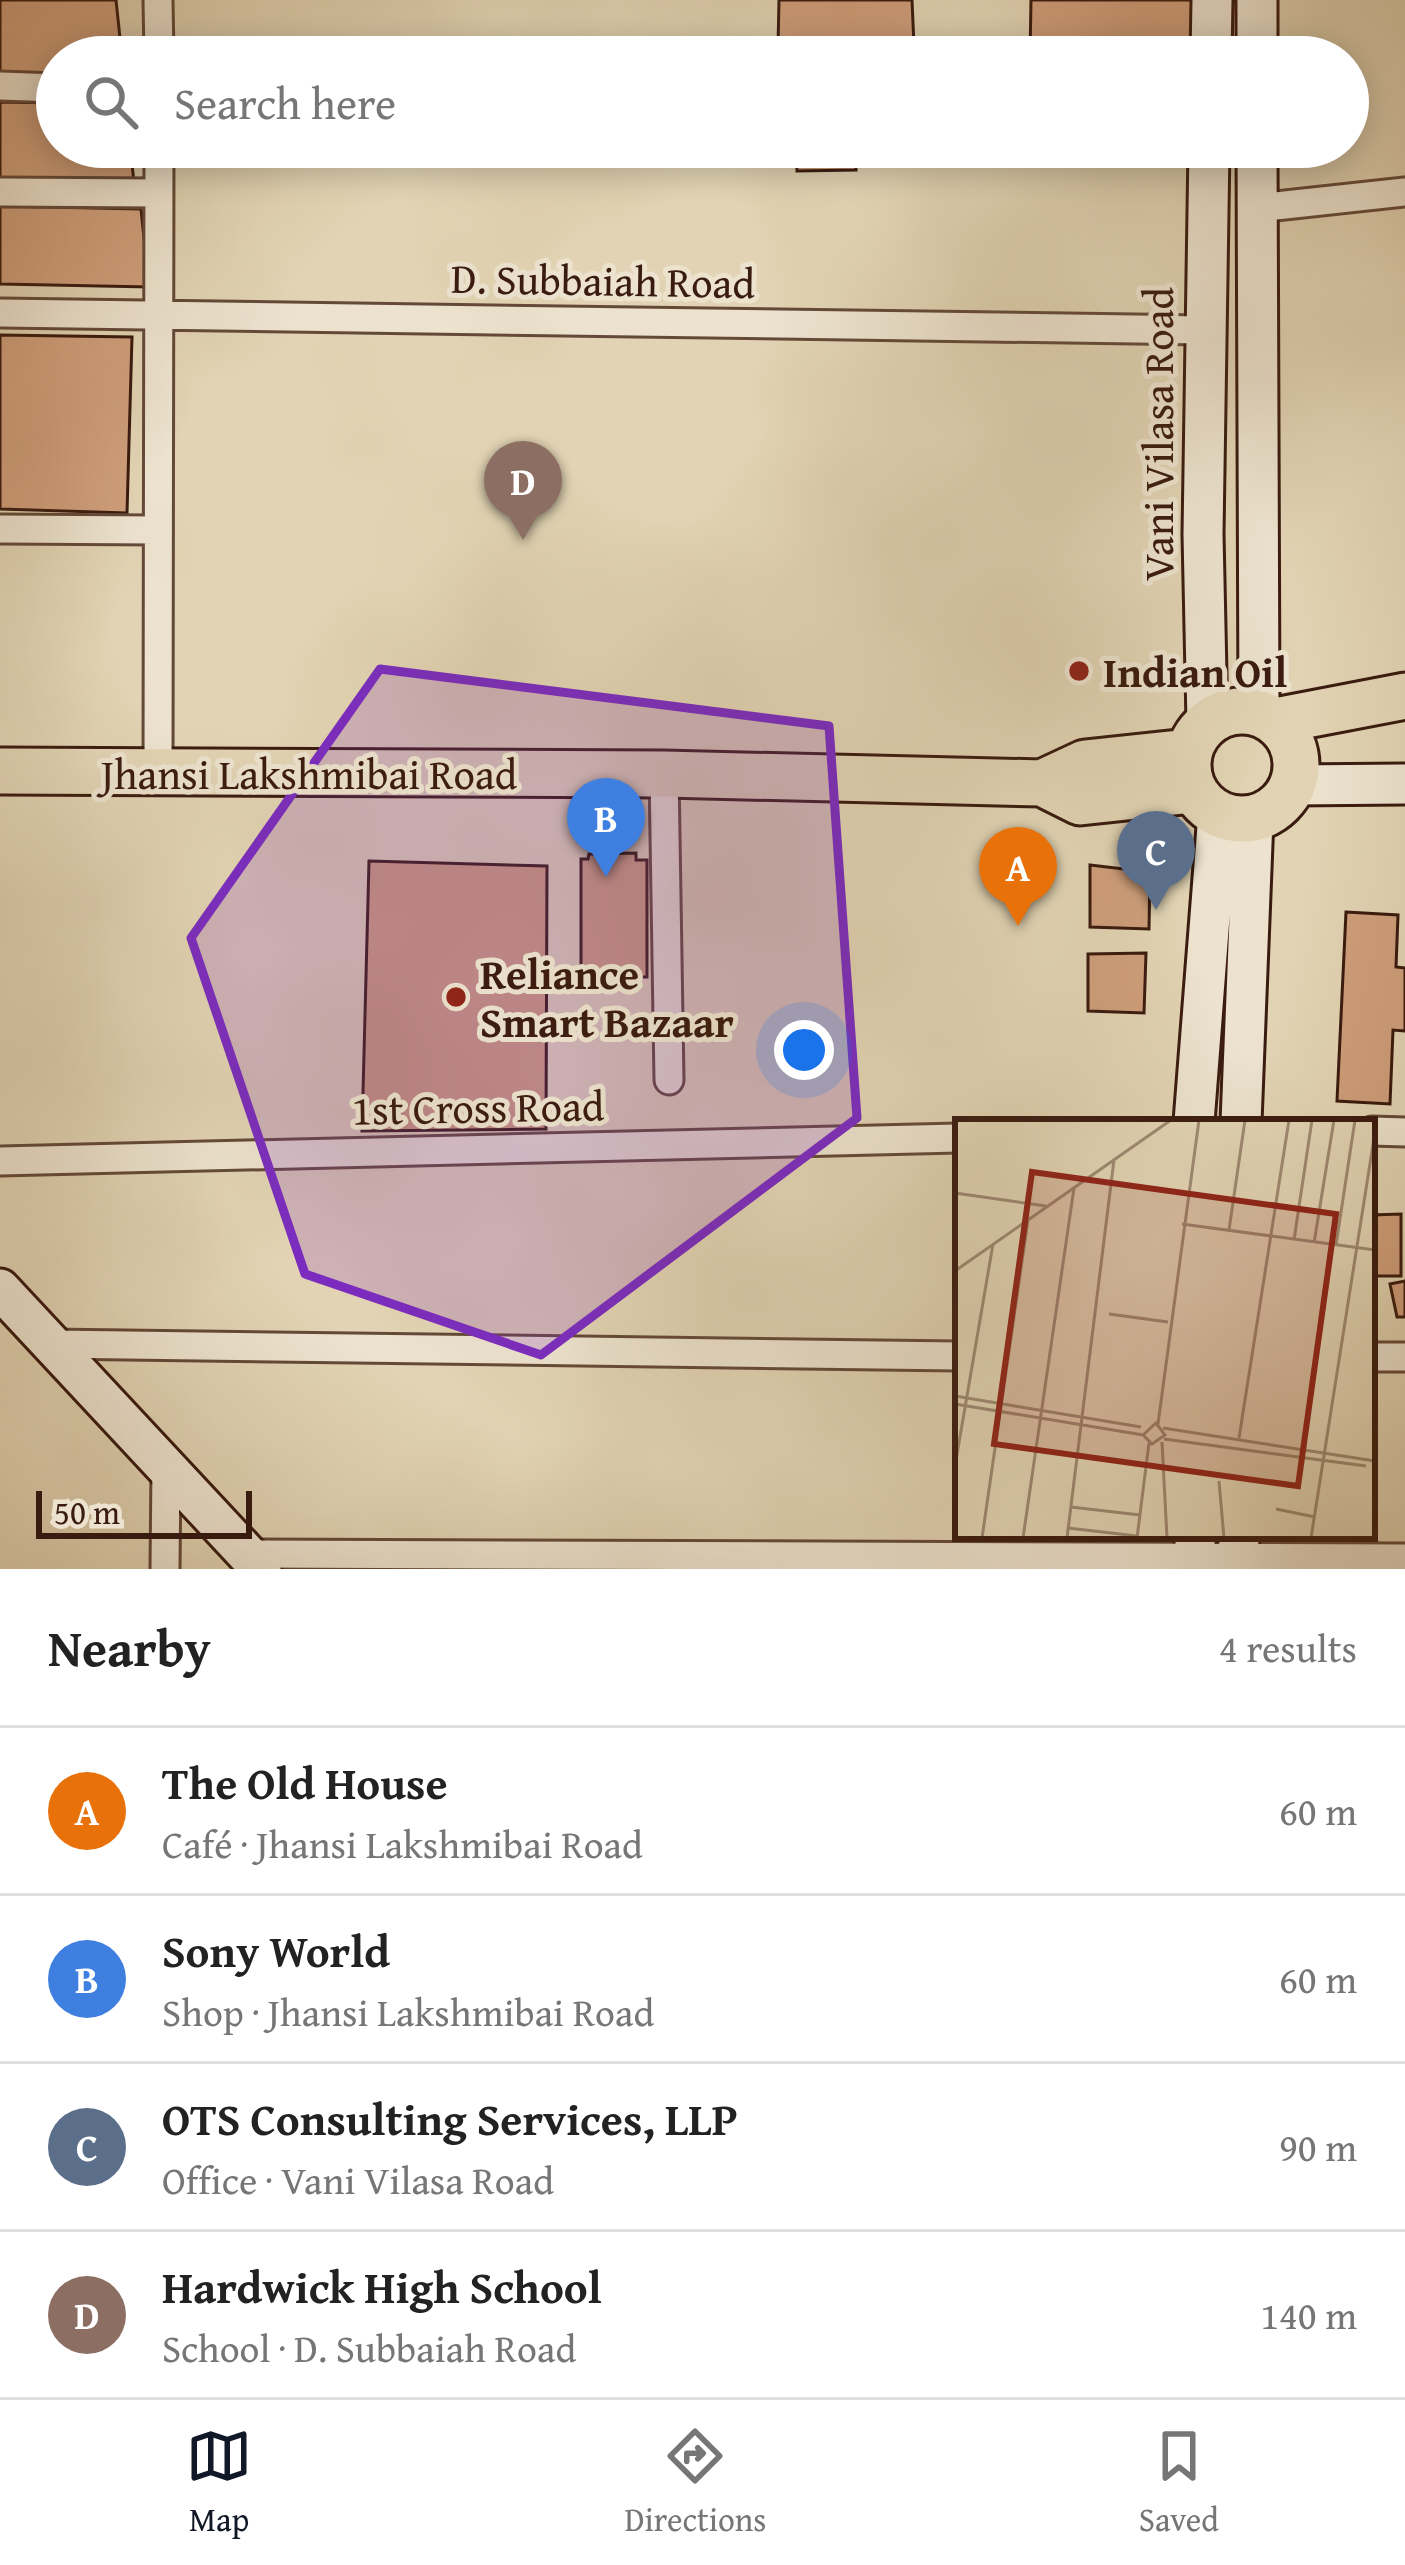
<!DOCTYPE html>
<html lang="en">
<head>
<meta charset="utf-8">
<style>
  :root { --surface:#fff; --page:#f2f2f2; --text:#222; --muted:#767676; --line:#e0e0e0; --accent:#111827 }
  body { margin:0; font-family:"Gentium Book Plus",serif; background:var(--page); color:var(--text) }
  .scale { position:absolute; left:36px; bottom:30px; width:216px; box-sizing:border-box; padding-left:12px; border:6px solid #3a1b0f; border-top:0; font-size:33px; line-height:42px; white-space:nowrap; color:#3a1b0f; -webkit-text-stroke:9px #ece2ce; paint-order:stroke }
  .you { position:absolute; left:804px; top:1050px; width:42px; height:42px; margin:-30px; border:9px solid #fff; border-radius:50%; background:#1a73e8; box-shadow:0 0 0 18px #1a73e833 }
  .badge { display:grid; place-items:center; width:78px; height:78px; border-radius:50%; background:var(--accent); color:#fff; font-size:39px; font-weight:700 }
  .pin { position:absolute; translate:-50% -99px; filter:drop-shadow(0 3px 6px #0008) }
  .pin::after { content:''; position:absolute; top:63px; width:42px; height:36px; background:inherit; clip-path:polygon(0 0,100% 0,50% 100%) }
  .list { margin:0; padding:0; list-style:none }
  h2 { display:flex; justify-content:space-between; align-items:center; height:156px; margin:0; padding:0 48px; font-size:51px }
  h2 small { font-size:39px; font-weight:400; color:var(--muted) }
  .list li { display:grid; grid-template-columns:78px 1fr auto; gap:36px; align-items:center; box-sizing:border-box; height:168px; padding:0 48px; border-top:3px solid var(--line) }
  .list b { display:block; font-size:45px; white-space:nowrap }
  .list p { margin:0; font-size:39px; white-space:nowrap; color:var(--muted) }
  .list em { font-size:39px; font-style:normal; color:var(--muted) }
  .icon { flex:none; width:66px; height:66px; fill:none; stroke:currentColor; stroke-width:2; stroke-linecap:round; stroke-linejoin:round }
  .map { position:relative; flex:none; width:1405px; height:1569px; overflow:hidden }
  .search { position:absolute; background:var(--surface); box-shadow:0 6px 30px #0003; left:36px; right:36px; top:36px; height:132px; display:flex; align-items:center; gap:30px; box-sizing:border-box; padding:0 42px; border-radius:66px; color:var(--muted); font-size:45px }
  .sheet { height:828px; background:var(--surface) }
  nav { display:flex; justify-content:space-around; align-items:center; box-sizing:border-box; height:168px; border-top:3px solid var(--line); background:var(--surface); font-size:33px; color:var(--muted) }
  nav a { display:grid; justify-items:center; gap:6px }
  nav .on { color:var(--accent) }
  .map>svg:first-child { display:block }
</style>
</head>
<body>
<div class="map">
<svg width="1405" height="1569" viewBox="0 0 1405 1569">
  <rect width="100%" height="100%" fill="#e1d3b3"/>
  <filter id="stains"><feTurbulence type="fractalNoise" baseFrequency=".00167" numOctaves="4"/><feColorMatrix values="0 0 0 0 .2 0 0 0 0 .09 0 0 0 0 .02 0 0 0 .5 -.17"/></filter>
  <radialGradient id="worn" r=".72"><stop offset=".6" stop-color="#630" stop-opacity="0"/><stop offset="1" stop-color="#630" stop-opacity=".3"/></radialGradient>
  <path fill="#ce9e7b" stroke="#3a1b0f" stroke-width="3" d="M 0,0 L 116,0 L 122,57 L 57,57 L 57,73 L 0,72 Z
    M 779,0 L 912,0 L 914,46 L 778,47 Z
    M 1031,0 L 1193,0 L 1193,57 L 1030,57 Z
    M 0,102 L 57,103 L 57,147 L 130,147 L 134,182 L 0,180 Z
    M 796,147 L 855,147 L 856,170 L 797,171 Z
    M 0,206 L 141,209 L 149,287 L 0,284 Z
    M 0,335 L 132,337 L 127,513 L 0,509 Z
    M 636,853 L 636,860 L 647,860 L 647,977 L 636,977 L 636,984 L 590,985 L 590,975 L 581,976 L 581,859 L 588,859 L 589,854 Z
    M 369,861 L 547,866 L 546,1129 L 362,1131 Z
    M 1090,865 L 1150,872 L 1149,929 L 1090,927 Z
    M 1346,912 L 1398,915 L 1396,967 L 1405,968 L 1405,1031 L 1393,1030 L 1390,1104 L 1337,1101 Z
    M 1146,953 L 1144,1013 L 1088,1011 L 1088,954 Z
    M 1401,1214 L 1401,1276 L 1372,1276 L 1372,1215 Z
    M 1405,1281 L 1405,1317 L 1397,1317 L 1390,1284 Z"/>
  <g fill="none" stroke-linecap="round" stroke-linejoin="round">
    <g stroke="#644938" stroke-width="33">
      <path id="street" d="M 158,0 L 159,57
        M 0,86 L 57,88
        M 0,192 L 158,193
        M 1257,208 L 1405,192
        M 0,313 L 1204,330
        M 0,529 L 157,530
        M 158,774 L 159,147
        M 664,774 L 669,1080
        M 1372,1131 L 1405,1132
        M 0,1161 L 958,1138
        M 51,1344 L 958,1356
        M 1372,1357 L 1405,1357
        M 247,1554 L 1405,1558
        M 165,1569 L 166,1467"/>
    </g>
    <g stroke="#3a1b0f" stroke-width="45">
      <path id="secondary" d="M 1257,0 L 1257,57
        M 1211,57 L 1212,0
        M 1257,147 L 1259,713
        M 1207,722 L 1203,534 L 1209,147
        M 1292,785 L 1405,784
        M 1194,1122 L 1218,814
        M 1241,1122 L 1253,818
        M 0,1289 L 261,1569
        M 1195,1569 L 1195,1536
        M 1238,1569 L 1239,1536"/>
    </g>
    <g stroke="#3a1b0f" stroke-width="51">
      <path id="primary" d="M1188 765a54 54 0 1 1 108 0a54 54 0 1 1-108 0Z
        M 1275,721 L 1405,696
        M 0,771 L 664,774 L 1042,783 L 1085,763 L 1188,752
        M 1042,783 L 1080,802 L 1193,790"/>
    </g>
    <use href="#street" stroke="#ece2ce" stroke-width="27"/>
    <use href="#secondary" stroke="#ece2ce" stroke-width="39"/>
    <use href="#primary" stroke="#e1d3b3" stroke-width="45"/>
  </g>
  <path fill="#7b2cbf" fill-opacity="0.2" stroke="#7b2cbf" stroke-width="9" stroke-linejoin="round" d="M 380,669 L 829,726 L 857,1118 L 541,1355 L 305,1274 L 191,938 Z"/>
  <g fill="#8f2418" stroke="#ece2ce" stroke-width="4.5">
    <circle cx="1079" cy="671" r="12"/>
    <circle cx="456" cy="997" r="12"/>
  </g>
  <g text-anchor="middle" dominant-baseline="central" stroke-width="10" stroke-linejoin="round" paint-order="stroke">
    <g font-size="42" fill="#3a1b0f" stroke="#ece2ce">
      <text transform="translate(603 280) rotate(1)">D. Subbaiah Road</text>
      <text transform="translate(1157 434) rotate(-90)">Vani Vilasa Road</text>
      <text x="309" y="773">Jhansi Lakshmibai Road</text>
      <text transform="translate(478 1107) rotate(-1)">1st Cross Road</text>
    </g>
    <g font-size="42" font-weight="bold" fill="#3a1b0f" stroke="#ece2ce" text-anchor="start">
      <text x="1103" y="671">Indian Oil</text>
      <text x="480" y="973">Reliance<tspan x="480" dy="48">Smart Bazaar</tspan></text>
    </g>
  </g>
  <g transform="translate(955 1119)">
    <rect width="420" height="420" fill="#e1d3b3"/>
    <path fill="none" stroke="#9e8971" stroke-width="3" d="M 0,74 L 91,87M 227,105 L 420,131M 274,111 L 290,1M 339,121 L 357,1M 359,124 L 379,1M 381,126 L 400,1M 0,152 L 216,1M 154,195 L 213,203M 0,277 L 186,308M 0,285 L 188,316 L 197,325 L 210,316 L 201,304 L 188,316M 203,305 L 244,1M 208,309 L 420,342M 284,319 L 334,1M 209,320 L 411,347M 207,323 L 212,419M 0,347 L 38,125M 264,362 L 269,419M 116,388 L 185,396M 321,390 L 360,398M 113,409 L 182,417M 27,419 L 73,101M 68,419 L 119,69M 112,419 L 159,41M 182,419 L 194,324M 356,419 L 420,13"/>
    <path fill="#8f2418" fill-opacity="0.15" stroke="#8f2418" stroke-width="6" d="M 77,53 L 381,95 L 343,367 L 39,325 Z"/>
    <rect width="420" height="420" fill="none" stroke="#3a1b0f" stroke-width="6"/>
  </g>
  <rect width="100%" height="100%" filter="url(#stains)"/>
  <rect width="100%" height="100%" fill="url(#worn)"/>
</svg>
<div class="scale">50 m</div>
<div class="you"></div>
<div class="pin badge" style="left:1018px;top:926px;background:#e8710a">A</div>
<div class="pin badge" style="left:606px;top:877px;background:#3f7fe0">B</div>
<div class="pin badge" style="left:1156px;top:910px;background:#5c6f8a">C</div>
<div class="pin badge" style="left:523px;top:540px;background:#8d6e63">D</div>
<div class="search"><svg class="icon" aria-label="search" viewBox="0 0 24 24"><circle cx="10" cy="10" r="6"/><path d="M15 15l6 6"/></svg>Search here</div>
</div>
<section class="sheet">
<h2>Nearby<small>4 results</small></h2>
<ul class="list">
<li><span class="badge" style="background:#e8710a">A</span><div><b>The Old House</b><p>Café · Jhansi Lakshmibai Road</p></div><em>60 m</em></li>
<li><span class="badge" style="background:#3f7fe0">B</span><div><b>Sony World</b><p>Shop · Jhansi Lakshmibai Road</p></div><em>60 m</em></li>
<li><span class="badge" style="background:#5c6f8a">C</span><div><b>OTS Consulting Services, LLP</b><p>Office · Vani Vilasa Road</p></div><em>90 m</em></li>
<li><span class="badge" style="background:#8d6e63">D</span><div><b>Hardwick High School</b><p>School · D. Subbaiah Road</p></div><em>140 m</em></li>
</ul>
</section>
<nav>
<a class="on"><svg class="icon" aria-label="map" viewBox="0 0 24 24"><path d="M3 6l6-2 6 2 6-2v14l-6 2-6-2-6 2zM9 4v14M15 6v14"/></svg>Map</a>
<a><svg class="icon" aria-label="directions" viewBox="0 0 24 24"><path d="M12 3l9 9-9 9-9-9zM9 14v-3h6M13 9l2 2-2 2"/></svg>Directions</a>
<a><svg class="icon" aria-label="saved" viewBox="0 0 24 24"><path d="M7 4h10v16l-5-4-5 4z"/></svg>Saved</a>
</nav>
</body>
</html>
